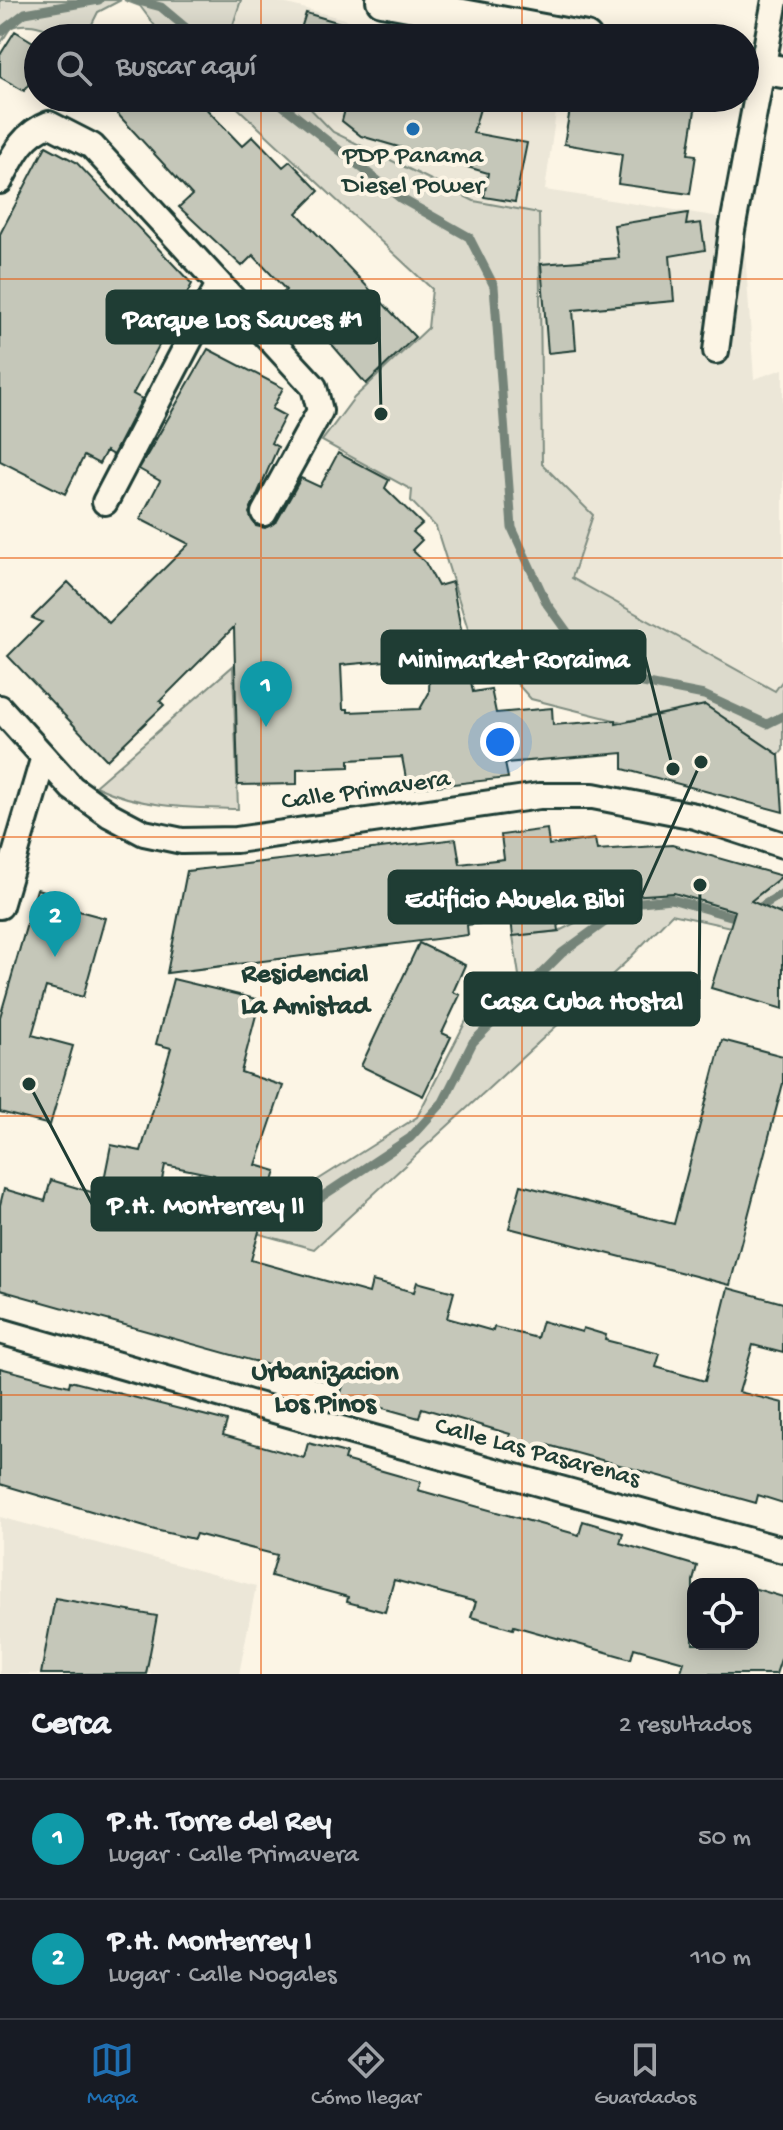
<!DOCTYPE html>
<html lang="es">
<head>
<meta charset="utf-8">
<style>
  :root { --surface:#171b24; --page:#242831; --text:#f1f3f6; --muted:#9ea1a6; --line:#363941; --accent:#1f6fb2 }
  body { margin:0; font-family:"Gochi Hand",sans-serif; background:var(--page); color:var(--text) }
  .controls { position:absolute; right:24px; bottom:24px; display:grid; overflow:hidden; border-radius:16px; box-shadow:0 4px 20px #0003 }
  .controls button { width:72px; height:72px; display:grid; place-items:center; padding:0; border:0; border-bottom:2px solid var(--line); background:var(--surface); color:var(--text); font:40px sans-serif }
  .you { position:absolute; left:500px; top:742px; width:28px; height:28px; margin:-20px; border:6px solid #fff; border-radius:50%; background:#1a73e8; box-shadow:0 0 0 12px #1a73e833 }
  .badge { display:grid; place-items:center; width:52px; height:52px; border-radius:50%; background:var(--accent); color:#fff; font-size:26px; font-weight:700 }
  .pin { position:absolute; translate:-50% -66px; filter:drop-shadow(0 2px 4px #0008) }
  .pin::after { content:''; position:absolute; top:42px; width:28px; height:24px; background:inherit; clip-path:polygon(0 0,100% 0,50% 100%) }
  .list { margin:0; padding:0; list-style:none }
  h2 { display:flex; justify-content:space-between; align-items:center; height:104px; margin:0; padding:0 32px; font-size:34px }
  h2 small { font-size:26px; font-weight:400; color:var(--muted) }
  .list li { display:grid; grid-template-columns:52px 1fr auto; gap:24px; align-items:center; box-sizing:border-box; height:120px; padding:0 32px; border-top:2px solid var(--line) }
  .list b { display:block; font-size:30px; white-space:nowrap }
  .list p { margin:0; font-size:26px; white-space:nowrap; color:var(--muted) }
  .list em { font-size:26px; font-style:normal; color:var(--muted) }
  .icon { flex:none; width:44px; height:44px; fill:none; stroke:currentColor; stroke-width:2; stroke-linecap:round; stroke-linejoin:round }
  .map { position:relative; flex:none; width:783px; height:1674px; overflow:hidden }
  .search { position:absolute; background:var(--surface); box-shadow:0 4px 20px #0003; left:24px; right:24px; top:24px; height:88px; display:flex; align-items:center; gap:20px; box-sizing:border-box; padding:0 28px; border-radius:44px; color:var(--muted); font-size:30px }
  .sheet { height:344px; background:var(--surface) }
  nav { display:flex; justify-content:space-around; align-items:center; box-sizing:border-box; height:112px; border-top:2px solid var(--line); background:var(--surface); font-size:22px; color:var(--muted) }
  nav a { display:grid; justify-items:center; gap:4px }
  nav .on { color:var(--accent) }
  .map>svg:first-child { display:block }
</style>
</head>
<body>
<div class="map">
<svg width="783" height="1674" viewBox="0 0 783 1674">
  <rect width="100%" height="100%" fill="#fcf5e5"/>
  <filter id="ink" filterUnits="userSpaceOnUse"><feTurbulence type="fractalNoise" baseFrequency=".0125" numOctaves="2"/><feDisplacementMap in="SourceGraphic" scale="16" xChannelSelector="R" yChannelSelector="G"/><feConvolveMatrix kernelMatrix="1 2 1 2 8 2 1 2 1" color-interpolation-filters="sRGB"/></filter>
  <g filter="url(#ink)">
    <path fill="#ece7d8" d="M 241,0 L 272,0 L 378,28 L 435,38 L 241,38 L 232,29 Z
      M 300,98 L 558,98 L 545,190 L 714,216 L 744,237 L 754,379 L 783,369 L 783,680 L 776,692 L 572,578 L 593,516 L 542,464 L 539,213 L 474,201 L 333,132 Z
      M 0,1517 L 256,1586 L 239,1674 L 0,1674 Z"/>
    <path fill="#dcdacc" stroke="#7e8c80" stroke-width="2" d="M 0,0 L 121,0 L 98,12 L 85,38 C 57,38 38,18 11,27 L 0,44 Z
      M 124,0 L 241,0 L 232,28 L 241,38 L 164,38 L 140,6 Z
      M 227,98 L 300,98 L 333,132 L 474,201 L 539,213 L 542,464 L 593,515 L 572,578 L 775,691 L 783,680 L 783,750 L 779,755 L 705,705 L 622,722 L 531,699 L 468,629 L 436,527 L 411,501 L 412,490 L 322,441 L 354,398 L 428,328 L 432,289 Z
      M 233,666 L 238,809 C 188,808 141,808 95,786 Z
      M 783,876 L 783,910 L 744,930 L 672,914 L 626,962 L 314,1249 L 249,1231 L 294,1195 L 417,1117 L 468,1017 L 520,982 L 513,936 L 559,931 L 629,896 L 674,893 L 737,911 Z"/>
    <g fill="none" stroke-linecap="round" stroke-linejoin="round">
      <path stroke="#758479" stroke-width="9" d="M 135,0 L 161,7 L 198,38
        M 0,32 L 25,13 L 99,0
        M 273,98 L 400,198 L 469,237 L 494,286 L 512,528 L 547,604 L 578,647 L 633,681 L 704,695 L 767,724 L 783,716
        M 754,911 L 783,893
        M 290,1223 L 309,1205 L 410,1138 L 443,1102 L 473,1042 L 562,953 L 631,903 L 671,899 L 741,919"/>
    </g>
    <path fill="#c5c7b9" stroke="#1f3d34" stroke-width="2" fill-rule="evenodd" d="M 306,13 L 371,32 L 370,38 L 298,38 Z
      M 15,31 L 38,45 L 38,87 L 30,82 L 24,91 L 0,77 L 0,55 Z
      M 103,98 L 196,98 L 242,146 L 253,136 L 283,167 L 290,161 L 319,191 L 297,213 L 415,337 L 366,384 L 310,319 L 306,323 L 280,297 L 286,290 L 253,255 L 242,266 L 179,207 L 192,195 Z
      M 348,98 L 483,98 L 473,133 L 527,143 L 515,202 L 484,197 L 488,173 L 361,136 L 342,121 Z
      M 572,98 L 697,98 L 688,154 L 696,155 L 690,194 L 618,184 L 622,154 L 564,144 Z
      M 46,146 L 76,162 L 192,284 L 133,394 L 142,399 L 113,455 L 106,451 L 99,464 L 84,456 L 65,494 L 0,461 L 0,234 Z
      M 688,213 L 686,225 L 701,223 L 705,250 L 670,256 L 674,301 L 573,310 L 576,350 L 548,353 L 541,264 L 619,258 L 614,225 Z
      M 208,349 L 283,388 L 272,409 L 285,416 L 271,443 L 278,447 L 249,513 L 256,526 L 265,528 L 277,521 L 301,478 L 320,487 L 338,453 L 389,480 L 385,488 L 422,524 L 413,532 L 422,540 L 412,550 L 425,562 L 438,586 L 452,582 L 473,692 L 491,689 L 496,713 L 552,708 L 553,725 L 616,720 L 616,724 L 705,705 L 779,755 L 783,812 L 623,769 L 623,753 L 505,763 L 508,778 L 408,789 L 402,757 L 349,760 L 349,767 L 297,769 L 297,784 L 238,785 L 234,627 L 160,701 L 164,705 L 107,760 L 8,656 L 42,622 L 32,618 L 68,582 L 109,623 L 189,544 L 140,519 L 160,481 L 139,469 ZM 430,657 L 429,693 L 420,709 L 348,712 L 348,709 L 343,709 L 341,665 Z
      M 547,829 L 549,845 L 595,839 L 597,850 L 672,845 L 782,876 L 751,901 L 783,915 L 783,1009 L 711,988 L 735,911 L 674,893 L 629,896 L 629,890 L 555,898 L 559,931 L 513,936 L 511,919 L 467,925 L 468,935 L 167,973 L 187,871 L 456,839 L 460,864 L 504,859 L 501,835 Z
      M 37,889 L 71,899 L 68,908 L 105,918 L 83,997 L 46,987 L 32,1035 L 73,1046 L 50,1125 L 0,1112 L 0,1017 Z
      M 419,943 L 465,965 L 453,992 L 460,995 L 442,1033 L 451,1037 L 423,1096 L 361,1066 Z
      M 173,979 L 260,1000 L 241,1072 L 283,1086 L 256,1165 L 276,1171 L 251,1260 L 369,1293 L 372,1281 L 414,1292 L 417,1282 L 454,1292 L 447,1318 L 493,1331 L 494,1327 L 537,1338 L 542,1321 L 582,1332 L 583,1328 L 606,1335 L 605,1340 L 660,1354 L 656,1367 L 705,1381 L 728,1288 L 783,1303 L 783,1353 L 753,1345 L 739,1392 L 783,1403 L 783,1503 L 758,1495 L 756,1503 L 544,1444 L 542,1452 L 508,1443 L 510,1434 L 422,1408 L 419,1418 L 340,1396 L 343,1386 L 0,1290 L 0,1205 L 4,1189 L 45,1201 L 51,1180 L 101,1195 L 111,1145 L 141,1151 L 171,1048 L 156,1044 ZM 165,1165 L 214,1175 L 201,1221 L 156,1209 Z
      M 722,1040 L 783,1056 L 783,1083 L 730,1285 L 509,1228 L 521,1185 L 674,1224 Z
      M 0,1368 L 69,1386 L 70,1381 L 227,1421 L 223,1435 L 304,1458 L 308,1443 L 346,1453 L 344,1460 L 421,1482 L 418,1490 L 579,1535 L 583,1521 L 623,1533 L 620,1543 L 697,1566 L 693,1581 L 693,1644 L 753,1644 L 753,1588 L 783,1597 L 783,1653 L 776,1674 L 680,1674 L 684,1662 L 634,1648 L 631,1659 L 514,1626 L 513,1629 L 471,1617 L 476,1602 L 394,1580 L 385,1612 L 347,1602 L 348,1597 L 271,1576 L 277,1555 L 196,1534 L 194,1539 L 155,1530 L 0,1484 Z
      M 55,1598 L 157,1616 L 146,1674 L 41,1674 Z"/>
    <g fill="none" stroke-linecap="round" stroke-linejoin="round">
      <g stroke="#1f3d34" stroke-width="30">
        <path id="minor" d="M 0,181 C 13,156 22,134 49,124 L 92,146 L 314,387 L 320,411 L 264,513
          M 716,351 L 732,230 L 775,0
          M 105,502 L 219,284
          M 0,708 L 72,788 L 110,815 L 144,833 L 182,841 L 236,840 L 539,796 L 593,796 L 695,816 L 783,845
          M 0,906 L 43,760
          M 0,1331 L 323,1424 L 783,1550"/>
      </g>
      <g stroke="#1f3d34" stroke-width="36">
        <path id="tertiary" d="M 382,0 L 586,38
          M 745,65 L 783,72"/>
      </g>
      <use href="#minor" stroke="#fcf5e5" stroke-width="24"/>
      <use href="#tertiary" stroke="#fcf5e5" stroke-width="30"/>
    </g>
  </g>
  <path fill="none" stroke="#e8590c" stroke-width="2" stroke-opacity="0.55" d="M 261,0 L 261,38M 522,0 L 522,38M 261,98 L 261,1674M 522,98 L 522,1674M 0,279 L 783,279M 0,558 L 783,558M 0,837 L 783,837M 0,1116 L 783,1116M 0,1395 L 783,1395"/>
  <circle fill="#1f6fb2" stroke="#fcf5e5" stroke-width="3" cx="413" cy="129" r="8"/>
  <g text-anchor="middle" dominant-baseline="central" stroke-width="8" stroke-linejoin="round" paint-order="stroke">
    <g font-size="26" fill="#1f3d34" stroke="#fcf5e5">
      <text x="413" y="157">PDP Panama<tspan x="413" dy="30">Diesel Power</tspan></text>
    </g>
    <g font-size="26" fill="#1f3d34" stroke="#fcf5e5">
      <text transform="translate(366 792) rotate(-8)">Calle Primavera</text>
      <text transform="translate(537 1454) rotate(15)">Calle Las Pasarenas</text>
    </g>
    <g font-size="28" font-weight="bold" fill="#1f3d34" stroke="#fcf5e5">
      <text x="305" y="975">Residencial<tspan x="305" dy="32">La Amistad</tspan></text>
      <text x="325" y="1373">Urbanizacion<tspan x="325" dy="32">Los Pinos</tspan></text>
    </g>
  </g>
  <path fill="none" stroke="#1f3d34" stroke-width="3" d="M381 414L379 317M673 769L645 657M701 762L641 897M700 885L699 999M29 1084L92 1204"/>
  <g fill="#1f3d34" stroke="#fcf5e5" stroke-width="3">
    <circle cx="381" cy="414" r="8"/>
    <circle cx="673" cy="769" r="8"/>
    <circle cx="701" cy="762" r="8"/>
    <circle cx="700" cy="885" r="8"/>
    <circle cx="29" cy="1084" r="8"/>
  </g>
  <g fill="#1f3d34" stroke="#1f3d34" stroke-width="3">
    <rect x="107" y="291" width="272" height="52" rx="8"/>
    <rect x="382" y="631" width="263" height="52" rx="8"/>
    <rect x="389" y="871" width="252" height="52" rx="8"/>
    <rect x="465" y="973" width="234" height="52" rx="8"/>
    <rect x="92" y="1178" width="229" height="52" rx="8"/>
  </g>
  <g font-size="28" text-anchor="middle" font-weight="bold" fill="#fff">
    <text x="243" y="327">Parque Los Sauces #1</text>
    <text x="514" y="667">Minimarket Roraima</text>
    <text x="515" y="907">Edificio Abuela Bibi</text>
    <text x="582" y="1009">Casa Cuba Hostal</text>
    <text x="206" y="1213">P.H. Monterrey II</text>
  </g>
</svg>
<div class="controls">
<button><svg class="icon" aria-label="locate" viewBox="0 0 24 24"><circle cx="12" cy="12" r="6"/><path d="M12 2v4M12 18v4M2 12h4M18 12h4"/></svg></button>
</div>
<div class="you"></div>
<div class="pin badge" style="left:266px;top:727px;background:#0f9aa8">1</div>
<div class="pin badge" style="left:55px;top:957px;background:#0f9aa8">2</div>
<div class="search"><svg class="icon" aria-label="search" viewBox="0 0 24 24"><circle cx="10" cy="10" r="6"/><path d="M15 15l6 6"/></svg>Buscar aquí</div>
</div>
<section class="sheet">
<h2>Cerca<small>2 resultados</small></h2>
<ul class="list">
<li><span class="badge" style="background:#0f9aa8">1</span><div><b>P.H. Torre del Rey</b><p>Lugar · Calle Primavera</p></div><em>50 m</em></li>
<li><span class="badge" style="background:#0f9aa8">2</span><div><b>P.H. Monterrey I</b><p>Lugar · Calle Nogales</p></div><em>110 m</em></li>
</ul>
</section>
<nav>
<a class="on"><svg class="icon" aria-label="map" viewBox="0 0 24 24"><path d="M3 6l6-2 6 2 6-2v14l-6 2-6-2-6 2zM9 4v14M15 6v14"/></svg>Mapa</a>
<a><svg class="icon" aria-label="directions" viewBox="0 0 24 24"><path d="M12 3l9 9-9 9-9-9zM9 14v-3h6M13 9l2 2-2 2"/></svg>Cómo llegar</a>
<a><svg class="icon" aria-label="saved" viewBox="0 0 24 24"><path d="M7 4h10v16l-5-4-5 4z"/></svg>Guardados</a>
</nav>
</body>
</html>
